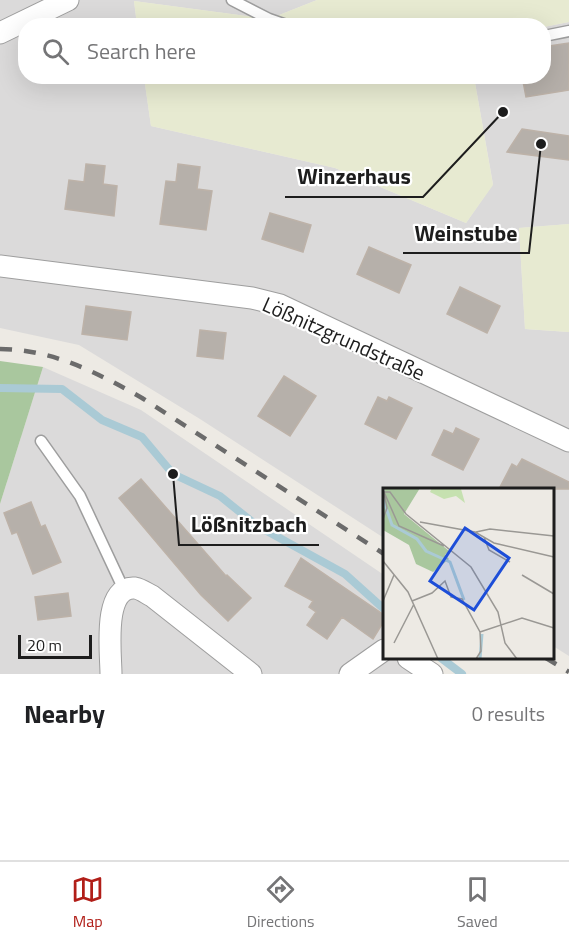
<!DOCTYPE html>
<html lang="en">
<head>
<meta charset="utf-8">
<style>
  :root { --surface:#fff; --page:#f2f2f2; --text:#202124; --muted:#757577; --line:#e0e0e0; --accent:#b11e18 }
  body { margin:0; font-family:"Titillium Web",sans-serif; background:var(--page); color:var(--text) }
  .scale { position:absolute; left:18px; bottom:15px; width:74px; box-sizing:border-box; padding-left:6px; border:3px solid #1d1d1d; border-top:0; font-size:16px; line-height:21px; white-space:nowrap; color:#1d1d1d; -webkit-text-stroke:4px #fff; paint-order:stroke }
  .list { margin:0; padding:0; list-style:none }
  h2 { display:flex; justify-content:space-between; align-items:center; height:78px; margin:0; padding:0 24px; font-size:26px }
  h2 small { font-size:20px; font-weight:400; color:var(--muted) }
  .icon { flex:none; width:33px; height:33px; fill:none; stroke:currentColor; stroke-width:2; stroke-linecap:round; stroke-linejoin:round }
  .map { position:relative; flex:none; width:569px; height:674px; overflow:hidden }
  .search { position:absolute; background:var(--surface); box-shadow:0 6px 24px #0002; left:18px; right:18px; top:18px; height:66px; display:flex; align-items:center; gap:15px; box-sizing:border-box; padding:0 21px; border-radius:24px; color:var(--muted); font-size:22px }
  .sheet { height:186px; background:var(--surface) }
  nav { display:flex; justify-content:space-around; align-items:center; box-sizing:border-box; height:84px; border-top:2px solid var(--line); background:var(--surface); font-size:16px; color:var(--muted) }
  nav a { display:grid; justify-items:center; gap:3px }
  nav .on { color:var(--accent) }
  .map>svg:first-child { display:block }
</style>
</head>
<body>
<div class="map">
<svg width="569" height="674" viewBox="0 0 569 674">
  <rect width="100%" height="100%" fill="#edeae4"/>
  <path fill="#dbdada" d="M 0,0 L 317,0 L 269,19 L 134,1 L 137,25 L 26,26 L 26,76 L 144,77 L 151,126 L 335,168 L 466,223 L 493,184 L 474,77 L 544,76 L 544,27 L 569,22 L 569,224 L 519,228 L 525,329 L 569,332 L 569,656 L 553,646 L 552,490 L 384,490 L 384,538 L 200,419 L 79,345 L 0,328 Z
    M 43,367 L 141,410 L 384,575 L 384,658 L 416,658 L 440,674 L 0,674 L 0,504 Z"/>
  <path fill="#e7ead1" d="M 317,0 L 569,0 L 569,22 L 544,27 L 137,25 L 134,1 L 269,19 Z
    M 144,77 L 474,77 L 493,185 L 466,223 L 335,168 L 151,126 Z
    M 569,224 L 569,332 L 525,329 L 519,228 Z"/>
  <path fill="#a9c79e" d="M 0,361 L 43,367 L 0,504 Z"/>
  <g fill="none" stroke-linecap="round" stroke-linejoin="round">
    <path stroke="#aacad5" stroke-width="8" d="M 0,388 L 62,389 L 102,420 L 142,437 L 173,474 L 220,496 L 256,525 L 345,574 L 384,609
      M 441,658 L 462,674"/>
  </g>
  <path fill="#b6b0aa" stroke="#bdb2a8" stroke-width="1.5" d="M 569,43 L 569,90 L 526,97 L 522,76 L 543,76 L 543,47 Z
    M 522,129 L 569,136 L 569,160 L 507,152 Z
    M 86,164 L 105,166 L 103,184 L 117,186 L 114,216 L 65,209 L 69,180 L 84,182 Z
    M 178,164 L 200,167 L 197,189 L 212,191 L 206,230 L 160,224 L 166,181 L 176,182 Z
    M 270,213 L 311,225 L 303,252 L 262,239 Z
    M 369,247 L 411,265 L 399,293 L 357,274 Z
    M 460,287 L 500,306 L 487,333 L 447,314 Z
    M 86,306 L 131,312 L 127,340 L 82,334 Z
    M 200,330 L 226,333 L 223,359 L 197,356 Z
    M 284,376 L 316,396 L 290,436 L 258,416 Z
    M 378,397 L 387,401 L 389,397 L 412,408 L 396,439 L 365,424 Z
    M 456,428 L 479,439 L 463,470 L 432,455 L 444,430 L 453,434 Z
    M 522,459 L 569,482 L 569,489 L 499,489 L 512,464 L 517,467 Z
    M 141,479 L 226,576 L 227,575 L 251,598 L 228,621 L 201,595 L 119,498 Z
    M 31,502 L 41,527 L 45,525 L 61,562 L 33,574 L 17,532 L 12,534 L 4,513 Z
    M 301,558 L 384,615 L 384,621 L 373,639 L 342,617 L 327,639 L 307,625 L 316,612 L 309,607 L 313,601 L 285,586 Z
    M 68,593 L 71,616 L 38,620 L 35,597 Z"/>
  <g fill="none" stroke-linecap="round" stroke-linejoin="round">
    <g stroke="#9e9e9e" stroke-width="13">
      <path id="lane" d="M 232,0 L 269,19 L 289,26
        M 544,36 L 569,31
        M 41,441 L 80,496 L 124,590"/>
    </g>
    <g stroke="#9e9e9e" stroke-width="23">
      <path id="street" d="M 0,33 L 68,0
        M 0,266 L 252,298 L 280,305 L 569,441
        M 408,658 L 432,674
        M 111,674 C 111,654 102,585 135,588 C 141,589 146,593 152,596 L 251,674
        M 350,674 L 384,650"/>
    </g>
    <use href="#lane" stroke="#fff" stroke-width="10"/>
    <use href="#street" stroke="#fff" stroke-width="21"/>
    <path stroke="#6b6b6b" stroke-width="4.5" stroke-dasharray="12 12" stroke-linecap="butt" d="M 0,349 C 52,349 98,373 142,398 L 384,554
      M 546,658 L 569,672"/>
  </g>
  <g text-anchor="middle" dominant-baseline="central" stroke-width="4.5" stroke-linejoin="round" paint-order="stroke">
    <g font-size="21" fill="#1d1d1d" stroke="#fff">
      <text transform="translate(344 338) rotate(24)">Lößnitzgrundstraße</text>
    </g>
  </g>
  <g transform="translate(383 488)">
    <rect width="171" height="171" fill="#edeae4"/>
    <path d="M 49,0 L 78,1 L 82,15 L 73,8 L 61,11 L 47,4 Z" fill="#c6e1b0"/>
    <path d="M 2,0 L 37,0 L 21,26 L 66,63 L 62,67 L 66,71 L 50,84 L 33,76 L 26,57 L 0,42 Z" fill="#a9c79e"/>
    <path fill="none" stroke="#aacad5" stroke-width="3" d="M 0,11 L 9,37 L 34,51 L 43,63 L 67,74 L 81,112M 97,171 L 99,146"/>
    <path fill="none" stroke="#9a9894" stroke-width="1.5" d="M 0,0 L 4,20 L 0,31M 1,4 L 7,4 L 23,26 L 88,79 L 115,124 L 122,155 L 134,171M 1,4 L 16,38 L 61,58M 37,34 L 92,44 L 111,55 L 171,69M 93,44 L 107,41 L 171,48M 101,49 L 106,62 L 127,74M 0,73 L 25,104 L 55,171M 139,87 L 171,106M 0,113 L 11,87M 29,113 L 49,105 L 62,93 L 68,109 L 79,111 L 97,144 L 98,163 L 93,171M 97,144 L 139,130 L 171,140M 11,155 L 31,116"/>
    <path fill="#1d4ed8" fill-opacity="0.15" stroke="#1d4ed8" stroke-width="3" d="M 82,40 L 126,70 L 91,122 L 47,93 Z"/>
    <rect width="171" height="171" fill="none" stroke="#1d1d1d" stroke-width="3"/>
  </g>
  <path fill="none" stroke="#1d1d1d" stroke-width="2" d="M503 112L423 197H285M541 144L529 253H403M173 474L179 545H319"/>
  <g fill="#1d1d1d" stroke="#fff" stroke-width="2">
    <circle cx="503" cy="112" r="6"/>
    <circle cx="541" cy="144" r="6"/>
    <circle cx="173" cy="474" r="6"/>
  </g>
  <g font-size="22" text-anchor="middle" font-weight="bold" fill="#1d1d1d" stroke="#fff" stroke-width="4.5" stroke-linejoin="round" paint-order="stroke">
    <text x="354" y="184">Winzerhaus</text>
    <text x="466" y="241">Weinstube</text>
    <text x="249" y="532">Lößnitzbach</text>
  </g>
</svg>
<div class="scale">20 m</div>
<div class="search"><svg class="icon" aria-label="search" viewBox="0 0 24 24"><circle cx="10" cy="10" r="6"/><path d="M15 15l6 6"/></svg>Search here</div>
</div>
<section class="sheet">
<h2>Nearby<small>0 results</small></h2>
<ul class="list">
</ul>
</section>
<nav>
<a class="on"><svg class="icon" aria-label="map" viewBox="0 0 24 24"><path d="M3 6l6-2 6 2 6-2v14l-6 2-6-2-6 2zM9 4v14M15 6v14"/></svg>Map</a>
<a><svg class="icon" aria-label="directions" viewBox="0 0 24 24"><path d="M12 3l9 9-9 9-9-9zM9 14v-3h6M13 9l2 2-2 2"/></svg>Directions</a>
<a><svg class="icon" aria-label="saved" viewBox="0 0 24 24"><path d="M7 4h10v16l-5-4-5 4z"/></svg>Saved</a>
</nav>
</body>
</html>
